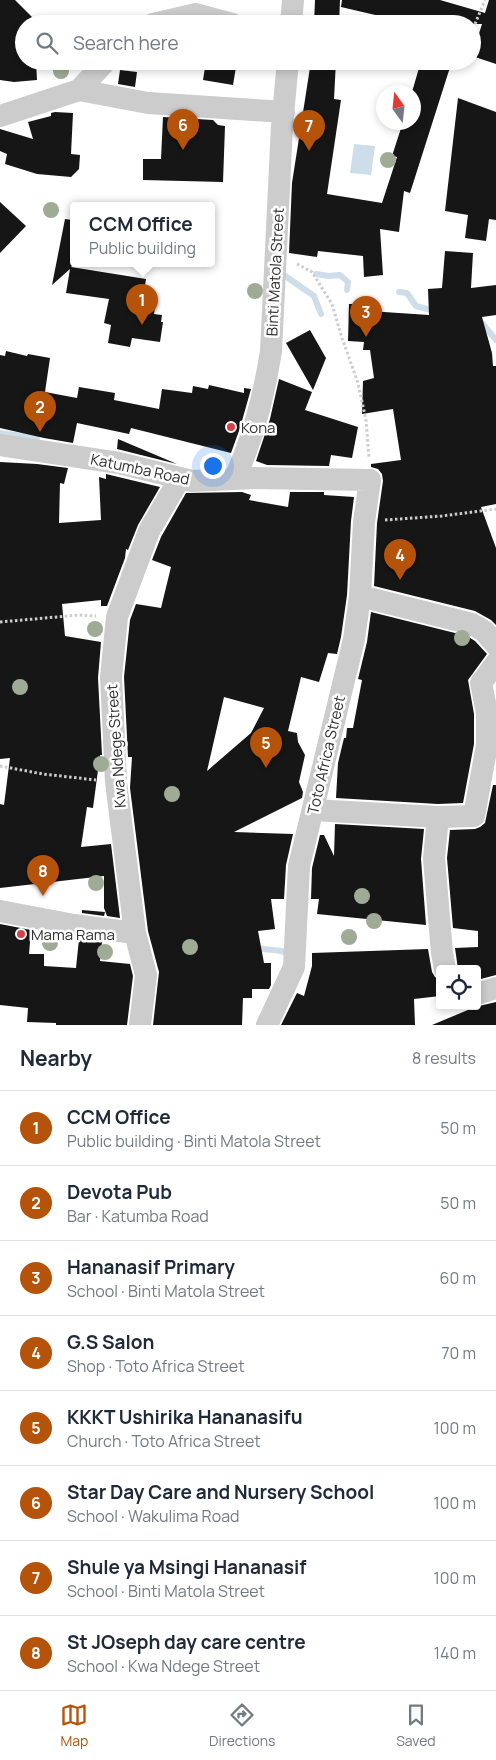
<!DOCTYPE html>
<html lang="en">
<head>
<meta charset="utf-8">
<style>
  :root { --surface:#fff; --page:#f2f2f3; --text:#1f2937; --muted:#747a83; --line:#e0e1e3; --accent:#b45309 }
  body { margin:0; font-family:Manrope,sans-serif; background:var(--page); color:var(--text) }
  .controls { position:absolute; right:15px; bottom:15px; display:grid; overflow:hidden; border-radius:5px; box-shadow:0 2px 8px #0003 }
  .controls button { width:45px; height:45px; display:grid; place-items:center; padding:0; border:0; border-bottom:1px solid var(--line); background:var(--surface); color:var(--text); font:25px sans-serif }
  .compass { position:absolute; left:376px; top:85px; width:45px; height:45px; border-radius:50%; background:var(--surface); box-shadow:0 2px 8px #0003; rotate:345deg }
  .you { position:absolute; left:212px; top:465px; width:18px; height:18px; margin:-12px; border:4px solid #fff; border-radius:50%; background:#1a73e8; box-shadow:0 0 0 8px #1a73e833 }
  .badge { display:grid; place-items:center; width:32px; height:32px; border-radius:50%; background:var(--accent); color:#fff; font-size:16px; font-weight:700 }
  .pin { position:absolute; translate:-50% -41px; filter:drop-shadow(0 1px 2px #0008) }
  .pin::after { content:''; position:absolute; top:26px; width:18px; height:15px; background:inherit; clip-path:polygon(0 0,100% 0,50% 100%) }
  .popup { position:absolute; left:70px; top:202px; width:145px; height:65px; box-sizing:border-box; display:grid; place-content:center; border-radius:5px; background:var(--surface); filter:drop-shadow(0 1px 4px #0005); font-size:16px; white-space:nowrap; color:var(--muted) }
  .popup b { font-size:19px; color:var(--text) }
  .popup::after { content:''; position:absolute; left:50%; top:100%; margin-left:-10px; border:10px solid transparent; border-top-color:var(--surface) }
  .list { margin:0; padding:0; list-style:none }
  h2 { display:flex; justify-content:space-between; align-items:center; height:65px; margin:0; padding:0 20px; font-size:21px }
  h2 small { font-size:16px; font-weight:400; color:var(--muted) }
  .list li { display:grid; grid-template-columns:32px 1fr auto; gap:15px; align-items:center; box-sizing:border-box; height:75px; padding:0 20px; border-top:1px solid var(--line) }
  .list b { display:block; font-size:19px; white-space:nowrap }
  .list p { margin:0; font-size:16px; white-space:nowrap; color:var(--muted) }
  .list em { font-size:16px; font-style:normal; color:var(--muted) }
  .icon { flex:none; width:28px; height:28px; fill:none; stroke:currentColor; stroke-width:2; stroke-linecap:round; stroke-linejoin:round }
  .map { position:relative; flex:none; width:496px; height:1025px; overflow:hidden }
  .search { position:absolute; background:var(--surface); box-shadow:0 2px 8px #0003; left:15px; right:15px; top:15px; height:55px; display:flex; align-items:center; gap:12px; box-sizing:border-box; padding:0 18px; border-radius:28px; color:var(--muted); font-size:19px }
  .sheet { height:665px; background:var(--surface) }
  nav { display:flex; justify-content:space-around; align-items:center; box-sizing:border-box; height:70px; border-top:1px solid var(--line); background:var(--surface); font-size:14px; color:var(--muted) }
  nav a { display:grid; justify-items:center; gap:2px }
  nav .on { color:var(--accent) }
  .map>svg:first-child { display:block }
</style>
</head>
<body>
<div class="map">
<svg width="496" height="1025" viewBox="0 0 496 1025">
  <rect width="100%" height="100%" fill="#fff"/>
  <path fill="#cddde9" d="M 354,144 L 375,146 L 371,175 L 350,173 Z"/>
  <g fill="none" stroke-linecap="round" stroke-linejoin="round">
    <path stroke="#cddde9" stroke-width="6" d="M 281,273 L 314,296 L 321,314
      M 316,274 L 329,276 L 340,275 L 348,282 L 347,290
      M 399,292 L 407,293 L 416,306 L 435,311
      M 479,322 L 482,323 L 496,340
      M 0,433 L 37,438
      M 254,948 L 282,951 L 290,956"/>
  </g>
  <path fill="#161616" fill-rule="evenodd" d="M 0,0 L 15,0 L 39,24 L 24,24 L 24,61 L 36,61 L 37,80 L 14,82 L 0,80 Z
    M 315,0 L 340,0 L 339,24 L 314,24 Z
    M 342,0 L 440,0 L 485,13 L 489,0 L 496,0 L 496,64 L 472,56 L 482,24 L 414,24 L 341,7 Z
    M 206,61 L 237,61 L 233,85 L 203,80 Z
    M 311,61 L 336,61 L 334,99 L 341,100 L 327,194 L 382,203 L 397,157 L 392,156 L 403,122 L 414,122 L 414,92 L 412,92 L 421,61 L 452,61 L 410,193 L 404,191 L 399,232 L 380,229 L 383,275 L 364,277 L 363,256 L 318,251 L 317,257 L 289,253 L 292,183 Z
    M 120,70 L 137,72 L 135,87 L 118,84 Z
    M 458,98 L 496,112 L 496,220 L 489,219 L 486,241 L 465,238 L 468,215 L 445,211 Z
    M 55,112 L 73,113 L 71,154 L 80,155 L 79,169 L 71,177 L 37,174 L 5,164 L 7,154 L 0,151 L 0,129 L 33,139 L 28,122 L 51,116 L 51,113 Z
    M 163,117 L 213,120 L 218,125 L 225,126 L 223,182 L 143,180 L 143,159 L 161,159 Z
    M 0,202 L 26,226 L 0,253 Z
    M 65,219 L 73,220 L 73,265 L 71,267 L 146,279 L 143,297 L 156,300 L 154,314 L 162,315 L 161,322 L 163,322 L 160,342 L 132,338 L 130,347 L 108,343 L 111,325 L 104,323 L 109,299 L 66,293 L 70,269 L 52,285 Z
    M 445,251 L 473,253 L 471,288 L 496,285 L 496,315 L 482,317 L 492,353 L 493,366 L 496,366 L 496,504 L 481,507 L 496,548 L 496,625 L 491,620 L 475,611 L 374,586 L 377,523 L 383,481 L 382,474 L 378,469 L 371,467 L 371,464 L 401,460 L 393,409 L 362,414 L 363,381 L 374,378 L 370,350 L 363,350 L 364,342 L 348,341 L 349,304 L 369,304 L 369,311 L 429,315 L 428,289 L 442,288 Z
    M 310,330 L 326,358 L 313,390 L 286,343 Z
    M 6,351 L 27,356 L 28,354 L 50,358 L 45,392 L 77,398 L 79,387 L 115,393 L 114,400 L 159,409 L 162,389 L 192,393 L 193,386 L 208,389 L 209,385 L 244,393 L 244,388 L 251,389 L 240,428 L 231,453 L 131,428 L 129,434 L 77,423 L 73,443 L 44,438 L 0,428 L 0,355 L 5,356 Z
    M 279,379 L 312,392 L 305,410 L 358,427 L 352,458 L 331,455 L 329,466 L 267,465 L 256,461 L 270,419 Z
    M 118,439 L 177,464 L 117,449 Z
    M 0,462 L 37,464 L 68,468 L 64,484 L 60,483 L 59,523 L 101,520 L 99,477 L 106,479 L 106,474 L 160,487 L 138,525 L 128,550 L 126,549 L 125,558 L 107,606 L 101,606 L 101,600 L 62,604 L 65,636 L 101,642 L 98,678 L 102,755 L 100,755 L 93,808 L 87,807 L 81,847 L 111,844 L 120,918 L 107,916 L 104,908 L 104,876 L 0,888 L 0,804 L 4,805 L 10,758 L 0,759 Z
    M 242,492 L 251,495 L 249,500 L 288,507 L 290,492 L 324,492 L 324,495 L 354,497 L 351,521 L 347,595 L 341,637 L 337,654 L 328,653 L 319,682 L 301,677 L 288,731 L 297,733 L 298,742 L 305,755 L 299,782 L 303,792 L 302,798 L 234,832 L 293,834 L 286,865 L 284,899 L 271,899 L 275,929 L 258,931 L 264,963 L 271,963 L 271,985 L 269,989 L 252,989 L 252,998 L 243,998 L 242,1025 L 153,1025 L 159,972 L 148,931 L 130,788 L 132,757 L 128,757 L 124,677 L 130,620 L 136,604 L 161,608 L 171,567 L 152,560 L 161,537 L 186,493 ZM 224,697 L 264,708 L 251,733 L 207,771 Z
    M 371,612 L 467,636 L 475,641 L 487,654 L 468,680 L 474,714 L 474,744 L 463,803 L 438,804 L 336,798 L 338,763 L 344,738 L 346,738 L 347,728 L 353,728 L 362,680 L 358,679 L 367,642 Z
    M 493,785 L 496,785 L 496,975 L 477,980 L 477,969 L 458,969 L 455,948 L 478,947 L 478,931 L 453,928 L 447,858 L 450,830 L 475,829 L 480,827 L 485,823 Z
    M 335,824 L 424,829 L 421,859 L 426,925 L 317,914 L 319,899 L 311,899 L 312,868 L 320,835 L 324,835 L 334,856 Z
    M 82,910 L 105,912 L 104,916 L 82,913 Z
    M 0,924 L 31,930 L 29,954 L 44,954 L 44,966 L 76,968 L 79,939 L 102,942 L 100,961 L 130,964 L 133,976 L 127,1025 L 56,1025 L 56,1023 L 27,1022 L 28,1008 L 0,1005 Z
    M 428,949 L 432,972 L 435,977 L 440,981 L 440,996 L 414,999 L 415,1025 L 281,1025 L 297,993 L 304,996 L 312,966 L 312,953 Z
    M 496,1002 L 496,1025 L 432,1025 L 475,1007 Z"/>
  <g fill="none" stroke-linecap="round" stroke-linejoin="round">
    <path stroke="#ccc" stroke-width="3" stroke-dasharray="2.5 2.5" stroke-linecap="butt" d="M 475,24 L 485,0
      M 297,264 L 312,272 L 332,304 L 342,338 L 358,383 L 366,420 L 369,458
      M 385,520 L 442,516 L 496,509
      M 0,622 L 79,615 L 96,616
      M 0,766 L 43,774 L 96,780"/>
    <path stroke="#ccc" stroke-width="22" d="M 153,24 L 196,14 L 233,24
      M 291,24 L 293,0
      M 79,90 L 148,103 L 284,112
      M 0,116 L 79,90 L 106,61
      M 0,445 L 119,463 L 192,481 L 254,478 L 370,480 L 364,522 L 360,596 L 354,639 L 299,866 L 294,967 L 267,1025
      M 235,478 C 254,436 264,397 271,351 L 282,126 L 288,61
      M 360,596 L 472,624 L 484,631 L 496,645
      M 313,810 L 438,817 L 474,816 L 487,745 L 487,713 L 481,683 L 496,663
      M 438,817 L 434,858 L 442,953 L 445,969
      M 0,911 L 74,925 L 135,933
      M 477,994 L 496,988
      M 140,1025 L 146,975 L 135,933 L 116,782 L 111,677 L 117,617 L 149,531 L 180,478"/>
  </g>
  <g fill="#a0ab96">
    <circle cx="61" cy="71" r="8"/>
    <circle cx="388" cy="160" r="8"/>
    <circle cx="51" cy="210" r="8"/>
    <circle cx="255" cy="291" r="8"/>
    <circle cx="95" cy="629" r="8"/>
    <circle cx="462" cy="638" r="8"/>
    <circle cx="20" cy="687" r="8"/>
    <circle cx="101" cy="764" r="8"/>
    <circle cx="172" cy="794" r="8"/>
    <circle cx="96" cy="883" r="8"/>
    <circle cx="362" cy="896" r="8"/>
    <circle cx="374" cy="921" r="8"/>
    <circle cx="349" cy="937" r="8"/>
    <circle cx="50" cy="943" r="8"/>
    <circle cx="190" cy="947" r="8"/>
    <circle cx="105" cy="952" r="8"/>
  </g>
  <g fill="#d54349" stroke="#fff" stroke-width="2">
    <circle cx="231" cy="427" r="5"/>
    <circle cx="21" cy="934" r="5"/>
  </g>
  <g text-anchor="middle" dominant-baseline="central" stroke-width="5" stroke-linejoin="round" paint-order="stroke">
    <g font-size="15" fill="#2f2f2f" stroke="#fff">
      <text transform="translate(275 272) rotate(-87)">Binti Matola Street</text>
      <text transform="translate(140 469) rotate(12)">Katumba Road</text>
      <text transform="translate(116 746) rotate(-94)">Kwa Ndege Street</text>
      <text transform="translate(326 755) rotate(-77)">Toto Africa Street</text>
    </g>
    <g font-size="15" fill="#2f2f2f" stroke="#fff" text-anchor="start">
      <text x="241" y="427">Kona</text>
      <text x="31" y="934">Mama Rama</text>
    </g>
  </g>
</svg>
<div class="controls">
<button><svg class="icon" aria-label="locate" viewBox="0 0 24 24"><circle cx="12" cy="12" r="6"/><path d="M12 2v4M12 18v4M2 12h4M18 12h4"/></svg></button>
</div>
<svg class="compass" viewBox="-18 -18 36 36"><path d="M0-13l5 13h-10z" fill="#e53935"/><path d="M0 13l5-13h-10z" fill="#747a83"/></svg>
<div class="you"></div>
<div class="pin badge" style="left:142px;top:325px">1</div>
<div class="popup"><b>CCM Office</b>Public building</div>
<div class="pin badge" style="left:40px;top:432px">2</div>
<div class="pin badge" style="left:366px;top:337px">3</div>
<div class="pin badge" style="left:400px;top:580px">4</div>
<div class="pin badge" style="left:266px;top:768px">5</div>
<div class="pin badge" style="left:183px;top:150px">6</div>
<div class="pin badge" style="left:309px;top:151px">7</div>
<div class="pin badge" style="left:43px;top:896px">8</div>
<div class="search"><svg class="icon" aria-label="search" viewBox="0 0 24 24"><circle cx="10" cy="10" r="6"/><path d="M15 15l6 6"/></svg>Search here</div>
</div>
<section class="sheet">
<h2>Nearby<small>8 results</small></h2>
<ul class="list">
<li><span class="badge">1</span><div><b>CCM Office</b><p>Public building · Binti Matola Street</p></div><em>50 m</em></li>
<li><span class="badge">2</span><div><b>Devota Pub</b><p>Bar · Katumba Road</p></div><em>50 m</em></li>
<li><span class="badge">3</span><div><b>Hananasif Primary</b><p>School · Binti Matola Street</p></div><em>60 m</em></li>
<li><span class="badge">4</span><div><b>G.S Salon</b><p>Shop · Toto Africa Street</p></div><em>70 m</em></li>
<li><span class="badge">5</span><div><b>KKKT Ushirika Hananasifu</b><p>Church · Toto Africa Street</p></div><em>100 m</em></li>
<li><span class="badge">6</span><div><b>Star Day Care and Nursery School</b><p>School · Wakulima Road</p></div><em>100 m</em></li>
<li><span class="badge">7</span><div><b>Shule ya Msingi Hananasif</b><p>School · Binti Matola Street</p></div><em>100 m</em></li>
<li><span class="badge">8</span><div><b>St JOseph day care centre</b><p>School · Kwa Ndege Street</p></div><em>140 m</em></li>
</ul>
</section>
<nav>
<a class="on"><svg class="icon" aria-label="map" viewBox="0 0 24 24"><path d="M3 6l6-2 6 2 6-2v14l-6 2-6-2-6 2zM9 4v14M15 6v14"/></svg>Map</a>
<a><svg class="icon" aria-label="directions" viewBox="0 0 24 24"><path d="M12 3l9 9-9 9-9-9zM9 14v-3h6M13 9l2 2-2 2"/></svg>Directions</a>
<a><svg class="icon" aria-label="saved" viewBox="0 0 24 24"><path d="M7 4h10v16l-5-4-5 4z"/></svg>Saved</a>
</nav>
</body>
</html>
